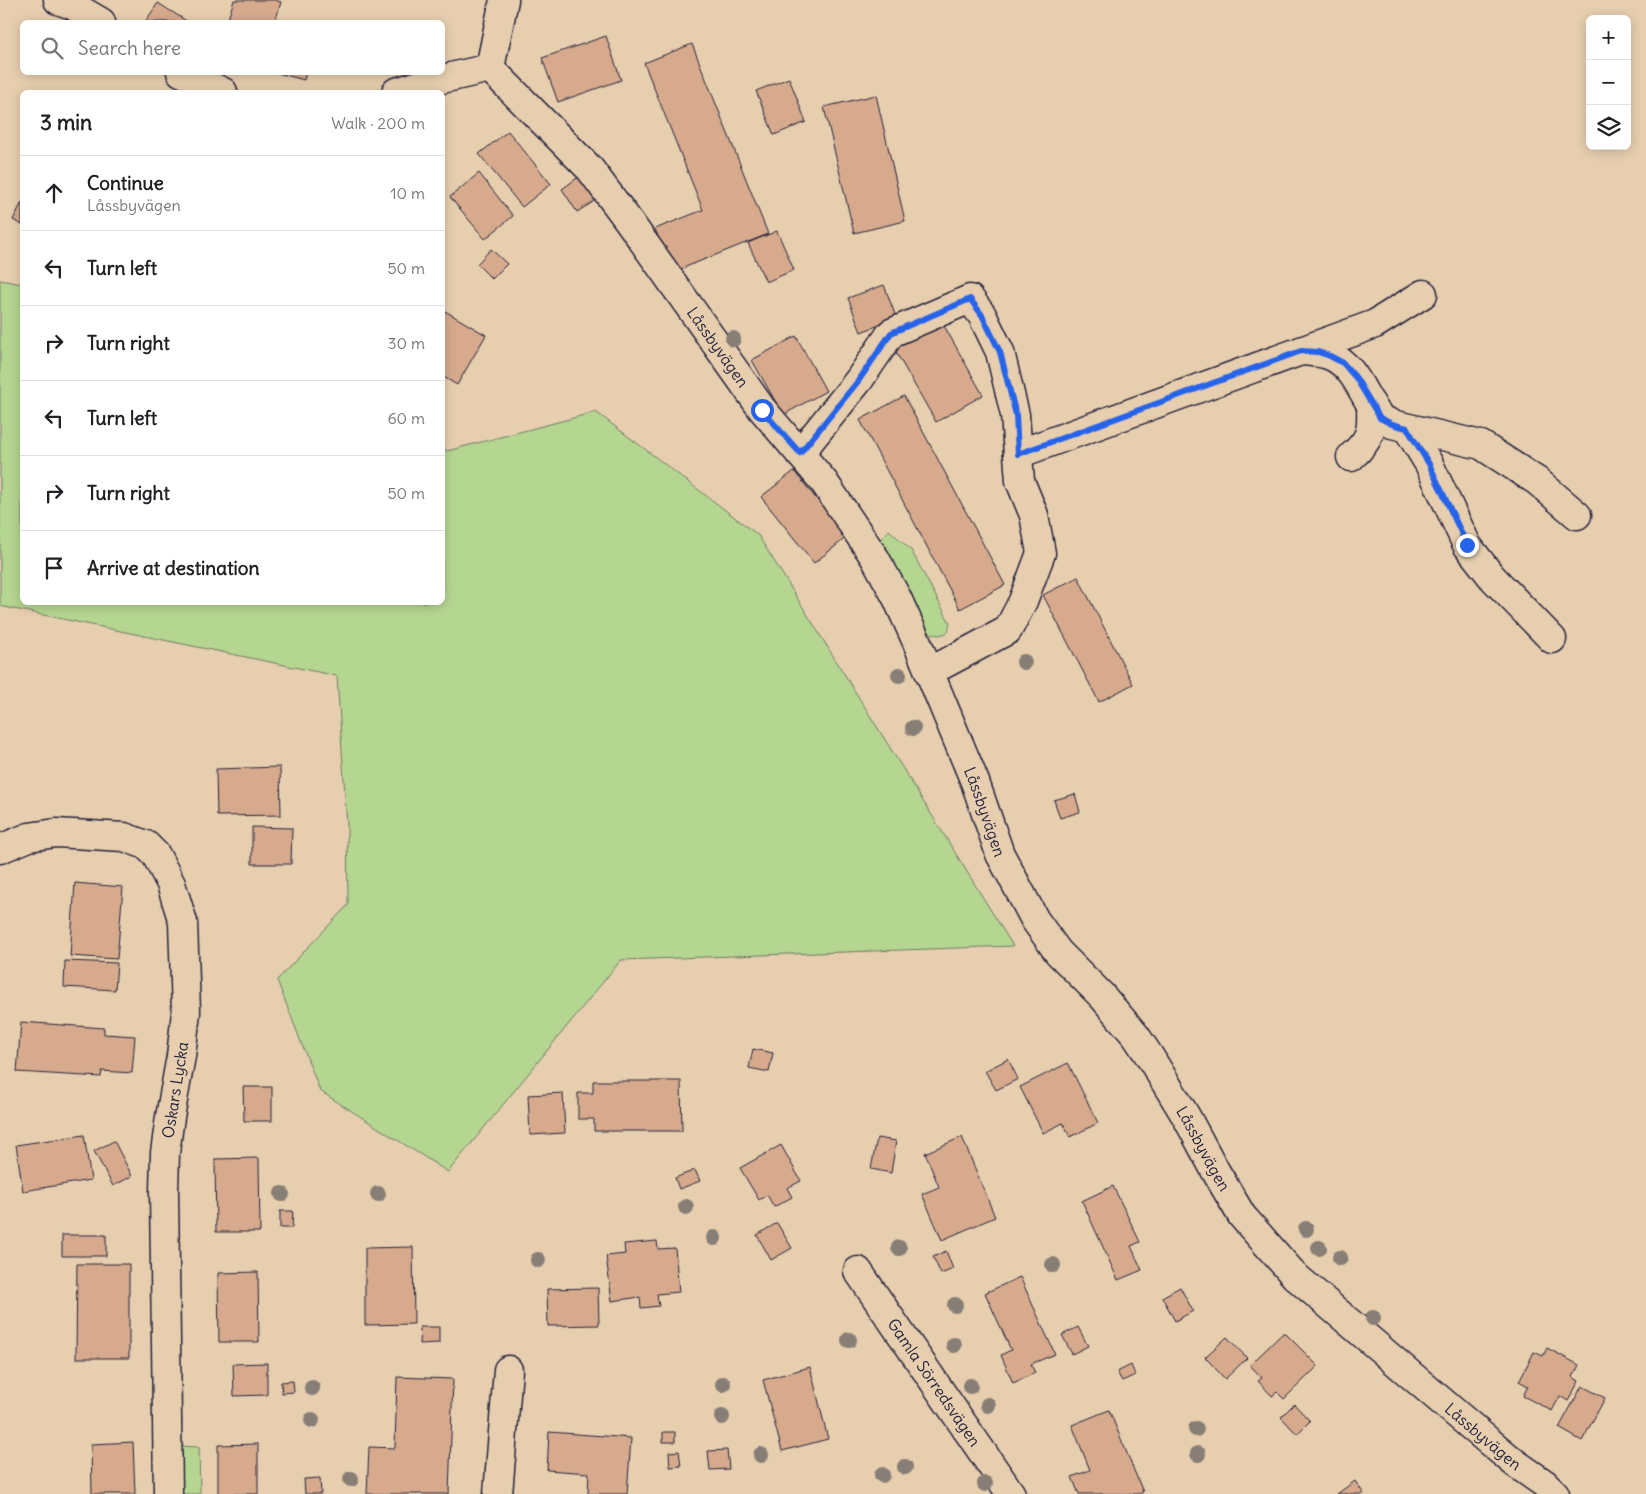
<!DOCTYPE html>
<html lang="en">
<head>
<meta charset="utf-8">
<style>
  :root { --surface:#fff; --page:#f6f6f6; --text:#202124; --muted:#757577; --line:#e0e0e0 }
  body { margin:0; font-family:Delius,sans-serif; background:var(--page); color:var(--text) }
  .controls { position:absolute; right:15px; top:15px; display:grid; overflow:hidden; border-radius:8px; box-shadow:0 2px 12px #0003 }
  .controls button { width:45px; height:45px; display:grid; place-items:center; padding:0; border:0; border-bottom:1px solid var(--line); background:var(--surface); color:var(--text); font:25px sans-serif }
  .stop { position:absolute; width:15px; height:15px; margin:-11px; border:4px solid #2563eb; border-radius:50%; background:#fff }
  .stop.end { background:#2563eb; border-color:#fff; box-shadow:0 1px 5px #0008 }
  .list { margin:0; padding:0; list-style:none }
  h2 { display:flex; justify-content:space-between; align-items:center; height:65px; margin:0; padding:0 20px; font-size:21px }
  h2 small { font-size:16px; font-weight:400; color:var(--muted) }
  .list li { display:grid; grid-template-columns:32px 1fr auto; gap:15px; align-items:center; box-sizing:border-box; height:75px; padding:0 20px; border-top:1px solid var(--line) }
  .list b { display:block; font-size:19px; white-space:nowrap }
  .list p { margin:0; font-size:16px; white-space:nowrap; color:var(--muted) }
  .list em { font-size:16px; font-style:normal; color:var(--muted) }
  .icon { flex:none; width:28px; height:28px; fill:none; stroke:currentColor; stroke-width:2; stroke-linecap:round; stroke-linejoin:round }
  .map { position:relative; flex:none; width:1646px; height:1494px; overflow:hidden }
  .search { position:absolute; background:var(--surface); box-shadow:0 2px 12px #0003; left:20px; top:20px; width:425px; height:55px; display:flex; align-items:center; gap:12px; box-sizing:border-box; padding:0 18px; border-radius:8px; color:var(--muted); font-size:19px }
  .panel { position:absolute; background:var(--surface); box-shadow:0 2px 12px #0003; left:20px; top:90px; width:425px; height:515px; border-radius:8px }
  .map>svg:first-child { display:block }
</style>
</head>
<body>
<div class="map">
<svg width="1646" height="1494" viewBox="0 0 1646 1494">
  <rect width="100%" height="100%" fill="#e7ceaf"/>
  <filter id="ink" filterUnits="userSpaceOnUse"><feTurbulence type="fractalNoise" baseFrequency=".02" numOctaves="2"/><feDisplacementMap in="SourceGraphic" scale="10" xChannelSelector="R" yChannelSelector="G"/><feConvolveMatrix kernelMatrix="1 2 1 2 8 2 1 2 1" color-interpolation-filters="sRGB"/></filter>
  <g filter="url(#ink)">
    <path fill="#b5d690" stroke="#6c7c66" d="M 0,280 L 22,284 L 22,602 L 442,602 L 443,447 L 447,451 L 596,412 L 758,535 L 1013,946 L 621,960 L 448,1172 L 320,1091 L 277,980 L 348,905 L 347,825 L 337,676 L 0,606 Z
      M 889,530 L 911,550 L 950,623 L 948,632 C 934,640 923,629 914,619 L 881,540 Z
      M 179,1446 L 199,1447 L 200,1494 L 180,1494 Z"/>
    <path fill="#d7aa8d" stroke="#22223b" d="M 234,0 L 275,0 L 281,2 L 275,22 L 227,22 Z
      M 158,3 L 188,22 L 145,22 Z
      M 606,36 L 621,80 L 558,102 L 542,58 Z
      M 692,44 L 768,234 L 673,272 L 655,229 L 703,210 L 644,63 Z
      M 274,72 L 306,72 L 304,80 Z
      M 789,78 L 806,122 L 774,135 L 756,91 Z
      M 876,95 L 905,221 L 854,233 L 824,107 Z
      M 508,131 L 551,184 L 522,207 L 479,154 Z
      M 479,173 L 513,216 L 485,239 L 450,197 Z
      M 580,176 L 596,200 L 577,212 L 562,189 Z
      M 22,202 L 22,225 L 13,220 Z
      M 777,231 L 794,270 L 766,282 L 748,243 Z
      M 491,249 L 507,264 L 492,279 L 477,264 Z
      M 884,285 L 896,317 L 882,322 L 882,324 L 861,332 L 848,298 Z
      M 445,311 L 486,335 L 457,385 L 442,376 L 442,316 Z
      M 942,322 L 983,395 L 936,422 L 894,349 Z
      M 796,336 L 826,391 L 783,415 L 752,360 Z
      M 904,396 L 1005,585 L 960,609 L 860,420 Z
      M 794,471 L 847,537 L 814,563 L 761,497 Z
      M 1078,577 L 1133,684 L 1099,702 L 1043,595 Z
      M 280,767 L 281,815 L 217,816 L 216,769 Z
      M 1075,794 L 1080,812 L 1060,818 L 1054,800 Z
      M 252,827 L 292,828 L 291,864 L 252,864 Z
      M 75,883 L 123,887 L 117,959 L 70,956 Z
      M 65,961 L 117,963 L 115,990 L 64,987 Z
      M 21,1022 L 104,1028 L 104,1034 L 135,1036 L 132,1073 L 102,1071 L 101,1077 L 17,1072 Z
      M 753,1049 L 773,1053 L 769,1072 L 749,1068 Z
      M 1008,1059 L 1018,1079 L 996,1090 L 985,1071 Z
      M 1068,1063 L 1098,1123 L 1070,1137 L 1063,1123 L 1043,1133 L 1020,1087 Z
      M 593,1081 L 681,1081 L 682,1131 L 594,1131 L 594,1119 L 578,1119 L 578,1093 L 593,1093 Z
      M 243,1087 L 272,1087 L 272,1121 L 244,1121 Z
      M 563,1093 L 565,1133 L 530,1135 L 528,1095 Z
      M 84,1135 L 91,1180 L 23,1191 L 16,1145 Z
      M 962,1137 L 995,1217 L 942,1240 L 922,1194 L 939,1187 L 925,1153 Z
      M 877,1138 L 896,1141 L 891,1173 L 871,1169 Z
      M 114,1141 L 132,1176 L 113,1186 L 94,1151 Z
      M 781,1145 L 801,1181 L 787,1188 L 792,1197 L 774,1207 L 767,1195 L 759,1200 L 740,1168 Z
      M 259,1158 L 260,1232 L 216,1232 L 215,1159 Z
      M 695,1170 L 700,1181 L 679,1189 L 675,1178 Z
      M 1113,1186 L 1140,1242 L 1131,1246 L 1142,1270 L 1118,1280 L 1082,1201 Z
      M 280,1211 L 293,1211 L 292,1228 L 280,1228 Z
      M 777,1223 L 792,1248 L 771,1260 L 757,1235 Z
      M 62,1235 L 106,1235 L 106,1256 L 62,1256 Z
      M 657,1241 L 658,1249 L 675,1248 L 679,1292 L 657,1294 L 659,1306 L 641,1308 L 640,1297 L 612,1301 L 606,1256 L 625,1254 L 624,1244 Z
      M 413,1247 L 414,1324 L 365,1325 L 365,1248 Z
      M 946,1251 L 953,1269 L 941,1274 L 933,1257 Z
      M 77,1264 L 129,1264 L 129,1358 L 76,1358 Z
      M 258,1272 L 259,1342 L 219,1342 L 218,1273 Z
      M 1020,1277 L 1055,1354 L 1031,1364 L 1035,1373 L 1013,1383 L 1001,1355 L 1011,1350 L 985,1293 Z
      M 1180,1287 L 1193,1311 L 1175,1321 L 1162,1297 Z
      M 598,1288 L 599,1325 L 548,1326 L 547,1289 Z
      M 420,1327 L 439,1327 L 439,1343 L 419,1344 Z
      M 1078,1327 L 1088,1346 L 1072,1354 L 1062,1335 Z
      M 1284,1332 L 1318,1366 L 1284,1399 L 1277,1392 L 1272,1396 L 1258,1381 L 1262,1378 L 1250,1365 Z
      M 1227,1337 L 1247,1358 L 1225,1379 L 1205,1357 Z
      M 1547,1348 L 1579,1365 L 1573,1377 L 1579,1381 L 1568,1401 L 1560,1396 L 1552,1411 L 1523,1396 L 1528,1386 L 1519,1381 L 1534,1352 L 1543,1356 Z
      M 267,1363 L 267,1395 L 234,1396 L 233,1364 Z
      M 1131,1365 L 1135,1375 L 1122,1381 L 1117,1372 Z
      M 810,1367 L 828,1439 L 782,1451 L 763,1380 Z
      M 397,1377 L 453,1379 L 449,1494 L 367,1494 L 369,1447 L 395,1448 Z
      M 293,1381 L 294,1392 L 282,1393 L 281,1382 Z
      M 1582,1386 L 1605,1398 L 1582,1441 L 1559,1428 Z
      M 1294,1404 L 1310,1421 L 1297,1434 L 1281,1417 Z
      M 1109,1410 L 1143,1492 L 1139,1494 L 1079,1494 L 1072,1477 L 1090,1470 L 1072,1425 Z
      M 549,1432 L 631,1438 L 627,1494 L 588,1494 L 589,1473 L 547,1470 Z
      M 663,1432 L 675,1432 L 675,1442 L 663,1442 Z
      M 133,1442 L 135,1494 L 92,1494 L 91,1444 Z
      M 258,1444 L 258,1494 L 218,1494 L 218,1445 Z
      M 727,1450 L 729,1469 L 710,1470 L 708,1451 Z
      M 679,1451 L 681,1466 L 670,1467 L 669,1452 Z
      M 320,1478 L 321,1494 L 305,1494 L 304,1479 Z
      M 1355,1481 L 1364,1494 L 1337,1494 Z"/>
    <g fill="none" stroke-linecap="round" stroke-linejoin="round">
      <g stroke="#22223b" stroke-width="31">
        <g id="minor">
          <path d="M 58,0 L 72,5 L 101,22"/>
          <path id="s1" d="M 504,0 L 490,68 L 590,169 L 628,220 L 762,409 L 824,482 L 875,558 L 897,598 L 916,640 L 975,782 L 1000,854 L 1035,920 L 1058,952 L 1102,996 L 1136,1036 L 1150,1057 L 1187,1118 L 1216,1172 L 1242,1216 L 1295,1276 L 1486,1439 L 1515,1463 L 1545,1484 L 1555,1494"/>
          <path d="M 181,72 L 223,92"/>
          <path d="M 396,92 L 425,83 L 490,68"/>
          <path d="M 1301,351 C 1311,352 1322,352 1331,356 C 1357,368 1362,396 1379,416 C 1382,420 1388,422 1392,424 L 1481,445 L 1537,481 L 1577,515"/>
          <path d="M 1407,428 L 1429,464 L 1467,545 L 1492,577 L 1552,639"/>
          <path d="M 800,453 L 859,380 L 891,333 L 970,299 L 982,315 L 1000,352 L 1015,415 L 1020,481 L 1034,515 L 1041,553 L 1023,601 L 1008,630 L 929,672"/>
          <path d="M 1018,454 L 1375,324 L 1423,294"/>
          <path d="M 1351,457 C 1372,438 1372,431 1371,404"/>
          <path d="M 0,849 L 29,837 L 56,833 L 124,837 L 146,845 L 156,855 L 171,884 L 183,922 L 186,1012 L 181,1056 L 170,1117 L 165,1153 L 164,1191 L 168,1494"/>
          <path id="s2" d="M 858,1271 L 1011,1494"/>
          <path d="M 498,1494 L 508,1370"/>
        </g>
      </g>
      <use href="#minor" stroke="#e7ceaf" stroke-width="28"/>
    </g>
    <g fill="#877e76">
      <circle cx="733" cy="339" r="8"/>
      <circle cx="1024" cy="662" r="8"/>
      <circle cx="899" cy="675" r="8"/>
      <circle cx="913" cy="728" r="8"/>
      <circle cx="282" cy="1194" r="8"/>
      <circle cx="378" cy="1194" r="8"/>
      <circle cx="686" cy="1207" r="8"/>
      <circle cx="1306" cy="1229" r="8"/>
      <circle cx="714" cy="1238" r="8"/>
      <circle cx="899" cy="1248" r="8"/>
      <circle cx="1319" cy="1248" r="8"/>
      <circle cx="1340" cy="1258" r="8"/>
      <circle cx="538" cy="1260" r="8"/>
      <circle cx="1053" cy="1265" r="8"/>
      <circle cx="955" cy="1305" r="8"/>
      <circle cx="1373" cy="1318" r="8"/>
      <circle cx="849" cy="1340" r="8"/>
      <circle cx="954" cy="1345" r="8"/>
      <circle cx="723" cy="1384" r="8"/>
      <circle cx="970" cy="1386" r="8"/>
      <circle cx="312" cy="1388" r="8"/>
      <circle cx="988" cy="1405" r="8"/>
      <circle cx="722" cy="1417" r="8"/>
      <circle cx="312" cy="1420" r="8"/>
      <circle cx="1196" cy="1429" r="8"/>
      <circle cx="1198" cy="1454" r="8"/>
      <circle cx="761" cy="1455" r="8"/>
      <circle cx="905" cy="1467" r="8"/>
      <circle cx="882" cy="1475" r="8"/>
      <circle cx="351" cy="1479" r="8"/>
      <circle cx="985" cy="1484" r="8"/>
    </g>
  </g>
  <g fill="none" stroke-linecap="round" stroke-linejoin="round" filter="url(#ink)">
    <path stroke="#2563eb" stroke-width="6" d="M 762,410 L 800,453 L 859,380 L 891,333 L 970,299 L 982,315 L 1000,352 L 1016,415 L 1018,454 L 1301,351 L 1318,352 L 1330,356 L 1343,363 L 1356,378 L 1380,418 L 1392,424 L 1407,428 L 1429,464 L 1467,545"/>
  </g>
  <g text-anchor="middle" dominant-baseline="central" stroke-width="4" stroke-linejoin="round" paint-order="stroke">
    <g font-size="16" fill="#22223b" stroke="#e7ceaf">
      <text stroke="none"><textPath href="#s1" startOffset="431">Låssbyvägen</textPath></text>
      <text stroke="none"><textPath href="#s1" startOffset="971">Låssbyvägen</textPath></text>
      <text transform="translate(175 1090) rotate(-81)">Oskars Lycka</text>
      <text stroke="none"><textPath href="#s1" startOffset="1376">Låssbyvägen</textPath></text>
      <text stroke="none"><textPath href="#s2" startOffset="135">Gamla Sörredsvägen</textPath></text>
      <text stroke="none"><textPath href="#s1" startOffset="1781">Låssbyvägen</textPath></text>
    </g>
  </g>
</svg>
<div class="controls">
<button>+</button>
<button>−</button>
<button><svg class="icon" aria-label="layers" viewBox="0 0 24 24"><path d="M12 4l9 5-9 5-9-5zM3 14l9 5 9-5"/></svg></button>
</div>
<div class="stop" style="left:762px;top:410px"></div>
<div class="stop end" style="left:1467px;top:545px"></div>
<div class="search"><svg class="icon" aria-label="search" viewBox="0 0 24 24"><circle cx="10" cy="10" r="6"/><path d="M15 15l6 6"/></svg>Search here</div>
<section class="panel">
<h2>3 min<small>Walk · 200 m</small></h2>
<ul class="list">
<li><svg class="icon" aria-label="ahead" viewBox="0 0 24 24"><path d="M12 20V5M6 11l6-6 6 6"/></svg><div><b>Continue</b><p>Låssbyvägen</p></div><em>10 m</em></li>
<li><svg class="icon" aria-label="left" viewBox="0 0 24 24"><path d="M17 20v-9H6M10 6l-5 5 5 5"/></svg><div><b>Turn left</b></div><em>50 m</em></li>
<li><svg class="icon" aria-label="right" viewBox="0 0 24 24"><path d="M7 20v-9h11M14 6l5 5-5 5"/></svg><div><b>Turn right</b></div><em>30 m</em></li>
<li><svg class="icon" aria-label="left" viewBox="0 0 24 24"><path d="M17 20v-9H6M10 6l-5 5 5 5"/></svg><div><b>Turn left</b></div><em>60 m</em></li>
<li><svg class="icon" aria-label="right" viewBox="0 0 24 24"><path d="M7 20v-9h11M14 6l5 5-5 5"/></svg><div><b>Turn right</b></div><em>50 m</em></li>
<li><svg class="icon" aria-label="arrive" viewBox="0 0 24 24"><path d="M6 21V4h12l-3 4 3 4H6"/></svg><div><b>Arrive at destination</b></div></li>
</ul>
</section>
</div>
</body>
</html>
